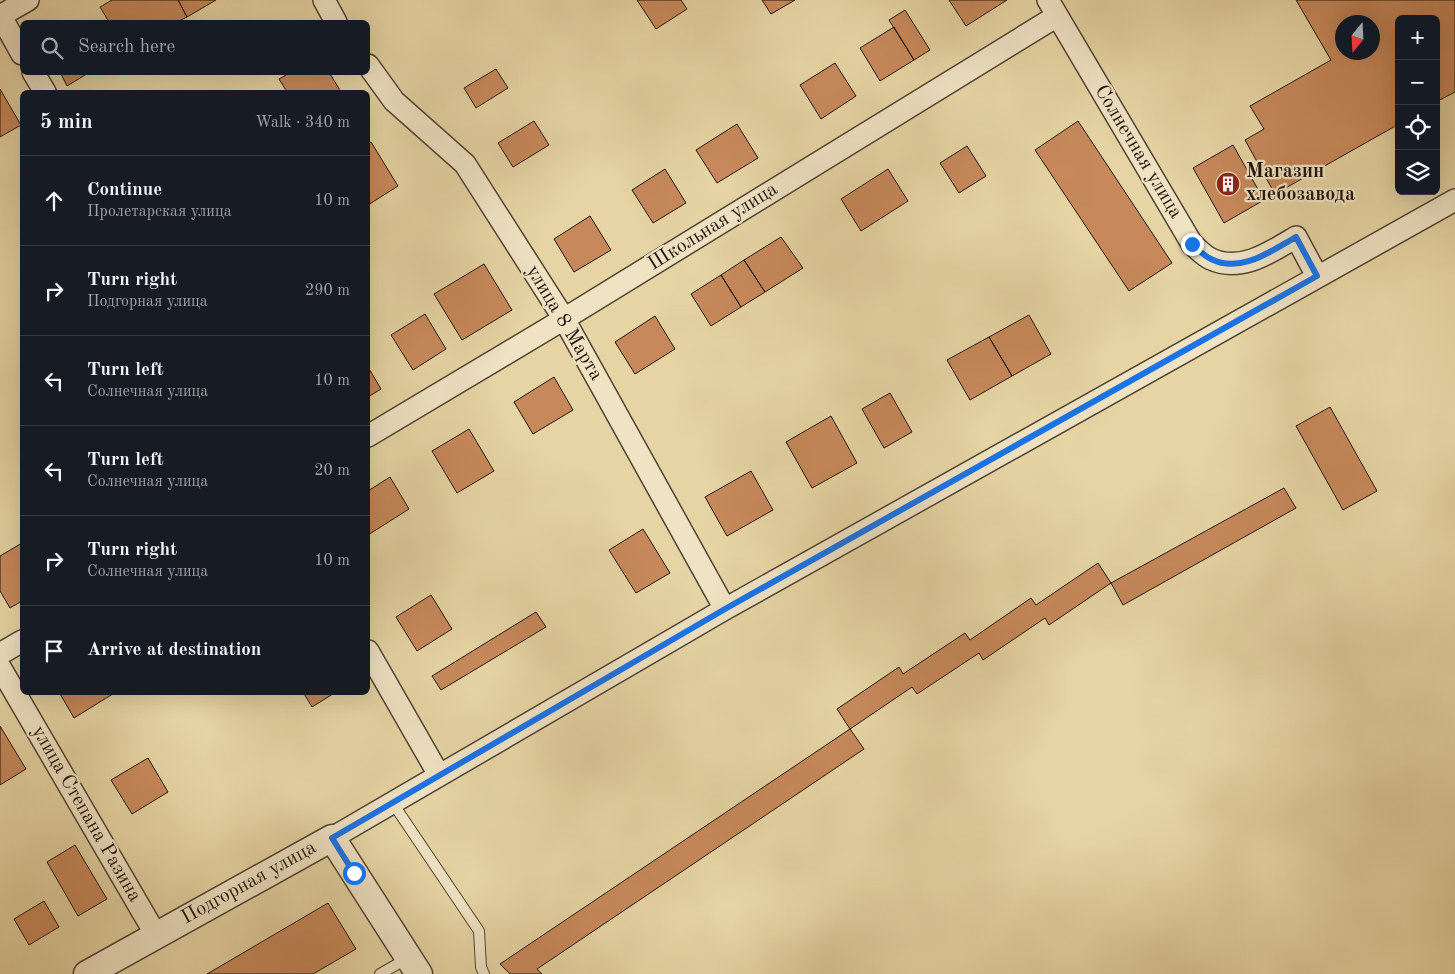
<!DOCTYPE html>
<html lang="en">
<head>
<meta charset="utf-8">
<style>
  :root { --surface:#171b24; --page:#20242c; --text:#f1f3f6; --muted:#9ea1a6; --line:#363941 }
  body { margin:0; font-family:"Old Standard TT",serif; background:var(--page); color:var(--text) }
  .controls { position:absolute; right:15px; top:15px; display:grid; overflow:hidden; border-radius:8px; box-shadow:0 5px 20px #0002 }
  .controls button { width:45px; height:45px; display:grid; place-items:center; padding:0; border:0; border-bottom:1px solid var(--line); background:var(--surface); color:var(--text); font:25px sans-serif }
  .compass { position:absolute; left:1335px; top:15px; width:45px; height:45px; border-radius:50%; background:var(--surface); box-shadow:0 5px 20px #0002; rotate:198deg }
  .stop { position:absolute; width:15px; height:15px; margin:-11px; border:4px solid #1a73e8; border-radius:50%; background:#fff }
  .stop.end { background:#1a73e8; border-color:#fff; box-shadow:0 1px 5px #0008 }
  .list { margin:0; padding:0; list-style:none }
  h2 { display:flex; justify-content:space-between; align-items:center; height:65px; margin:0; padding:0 20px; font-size:21px }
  h2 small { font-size:16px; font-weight:400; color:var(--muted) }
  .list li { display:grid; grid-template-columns:32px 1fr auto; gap:15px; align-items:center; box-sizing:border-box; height:90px; padding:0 20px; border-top:1px solid var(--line) }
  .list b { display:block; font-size:19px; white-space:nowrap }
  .list p { margin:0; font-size:16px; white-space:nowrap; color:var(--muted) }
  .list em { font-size:16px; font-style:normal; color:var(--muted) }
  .icon { flex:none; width:28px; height:28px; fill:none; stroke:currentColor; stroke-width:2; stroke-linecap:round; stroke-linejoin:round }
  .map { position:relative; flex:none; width:1455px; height:974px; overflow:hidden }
  .search { position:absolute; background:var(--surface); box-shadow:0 5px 20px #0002; left:20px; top:20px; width:350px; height:55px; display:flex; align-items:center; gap:12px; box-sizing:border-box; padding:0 18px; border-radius:8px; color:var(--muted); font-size:19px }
  .panel { position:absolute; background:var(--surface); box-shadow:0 5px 20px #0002; left:20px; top:90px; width:350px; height:605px; border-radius:8px }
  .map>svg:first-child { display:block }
</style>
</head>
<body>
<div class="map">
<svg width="1455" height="974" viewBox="0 0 1455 974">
  <rect width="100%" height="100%" fill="#e6d4a4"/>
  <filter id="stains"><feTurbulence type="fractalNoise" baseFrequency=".004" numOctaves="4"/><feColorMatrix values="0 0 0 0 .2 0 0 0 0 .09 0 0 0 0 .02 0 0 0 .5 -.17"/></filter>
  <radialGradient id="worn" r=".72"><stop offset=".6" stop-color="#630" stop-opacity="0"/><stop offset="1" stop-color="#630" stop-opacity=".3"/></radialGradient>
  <path fill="#c7895b" stroke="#20140d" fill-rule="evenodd" d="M 112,0 L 178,0 L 187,17 L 177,22 L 109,22 L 100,7 Z
    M 178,0 L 216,0 L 187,17 Z
    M 637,0 L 681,0 L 687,9 L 656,29 Z
    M 762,0 L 795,0 L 771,14 Z
    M 949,0 L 1007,0 L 966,26 Z
    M 1296,0 L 1455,0 L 1455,92 L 1436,102 L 1436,19 L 1399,19 L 1399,124 L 1275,194 L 1245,140 L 1264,129 L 1250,106 L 1331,60 ZM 1342,22 L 1372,22 L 1372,52 L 1342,52 Z
    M 905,10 L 930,50 L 914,60 L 889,20 Z
    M 894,27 L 914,60 L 880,81 L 860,48 Z
    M 835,63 L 856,96 L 821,119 L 800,85 Z
    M 496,69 L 508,88 L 476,108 L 464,88 Z
    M 60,72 L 90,72 L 67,86 Z
    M 291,72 L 329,72 L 341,92 L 287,92 L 279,79 Z
    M 0,89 L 21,125 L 0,137 Z
    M 534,121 L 549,145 L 513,167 L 498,143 Z
    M 1078,121 L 1172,263 L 1129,291 L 1035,150 Z
    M 737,124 L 758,158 L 717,183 L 696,150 Z
    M 371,142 L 398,186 L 368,205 L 368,144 Z
    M 1233,145 L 1264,200 L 1224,223 L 1193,168 Z
    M 967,146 L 986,176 L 959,193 L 940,163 Z
    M 665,169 L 686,203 L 653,223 L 632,190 Z
    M 888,169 L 908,201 L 861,231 L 841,199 Z
    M 590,216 L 611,250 L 574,272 L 554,239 Z
    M 781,237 L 803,268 L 765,292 L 744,260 Z
    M 744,260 L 765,292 L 741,307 L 721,275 Z
    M 484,264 L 512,310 L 462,340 L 434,294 Z
    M 721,275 L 741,307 L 711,326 L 691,294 Z
    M 425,314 L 446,349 L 413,370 L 391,335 Z
    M 1029,315 L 1051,354 L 1012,376 L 989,337 Z
    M 655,316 L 675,349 L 635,374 L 615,342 Z
    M 989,337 L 1012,376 L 970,400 L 947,360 Z
    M 368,367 L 381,389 L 368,397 Z
    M 554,377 L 573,410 L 533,434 L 514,402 Z
    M 890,393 L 912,432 L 884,448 L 862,409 Z
    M 1330,407 L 1377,491 L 1343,510 L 1296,426 Z
    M 831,416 L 857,463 L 812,488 L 786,442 Z
    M 469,429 L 494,471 L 457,493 L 432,451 Z
    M 751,471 L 773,510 L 727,536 L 705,497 Z
    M 390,477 L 409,509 L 368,535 L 368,491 Z
    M 1284,488 L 1296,508 L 1123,605 L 1111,583 Z
    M 643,529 L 670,573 L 636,593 L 609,550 Z
    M 22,543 L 22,601 L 10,608 L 0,591 L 0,556 Z
    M 1098,563 L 1111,583 L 1049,625 L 1045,618 L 983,660 L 979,653 L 917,694 L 912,687 L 850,729 L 837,709 L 899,667 L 903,674 L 965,633 L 970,640 L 1031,598 L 1036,605 Z
    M 431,595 L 452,629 L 417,651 L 396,617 Z
    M 536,612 L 546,627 L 441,690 L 432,676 Z
    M 59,692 L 116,692 L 74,718 Z
    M 303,692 L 336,692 L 312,707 Z
    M 0,726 L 26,769 L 0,785 Z
    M 850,729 L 864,749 L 537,969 L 542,974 L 510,974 L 500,964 Z
    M 148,758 L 168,792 L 132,814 L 111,780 Z
    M 75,845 L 107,899 L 78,916 L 47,862 Z
    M 44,901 L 59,927 L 29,945 L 14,919 Z
    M 328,903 L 356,949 L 313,974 L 207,974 Z"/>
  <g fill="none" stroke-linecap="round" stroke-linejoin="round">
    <g stroke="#524433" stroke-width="12">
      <path id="service" d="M 392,802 L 479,931 L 481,967 L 484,974
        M 380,974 L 408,958"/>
    </g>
    <g stroke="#524433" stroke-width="24">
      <path id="minor" d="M 324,0 L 336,22
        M 1048,0 L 1192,244 C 1198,249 1204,256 1211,259 C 1241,273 1271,252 1296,237 L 1317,276
        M 0,15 L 22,54
        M 0,16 L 28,0
        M 368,65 L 394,101 L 465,164 L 564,319 L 725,609
        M 33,72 L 45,92
        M 368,436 L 564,319 L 1057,16
        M 368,651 L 439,775
        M 0,654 L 22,641
        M 0,667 L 156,935
        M 332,838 L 725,609 L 1455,200"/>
    </g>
    <g stroke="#524433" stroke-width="29">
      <path id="tertiary" d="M 87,974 L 332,838 L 419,974"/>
    </g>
    <use href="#service" stroke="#efe3c4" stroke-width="10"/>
    <use href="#minor" stroke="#efe3c4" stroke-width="21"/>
    <use href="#tertiary" stroke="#efe3c4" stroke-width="26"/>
  </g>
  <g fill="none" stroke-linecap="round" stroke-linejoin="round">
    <path stroke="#1a73e8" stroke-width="6" d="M 354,873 L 332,838 L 725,609 L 1317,276 L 1296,237 C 1271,251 1241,274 1211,259 C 1204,256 1198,249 1192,244"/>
  </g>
  <defs>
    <g id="building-disc" transform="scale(1.25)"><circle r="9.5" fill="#8f2418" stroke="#efe3c4"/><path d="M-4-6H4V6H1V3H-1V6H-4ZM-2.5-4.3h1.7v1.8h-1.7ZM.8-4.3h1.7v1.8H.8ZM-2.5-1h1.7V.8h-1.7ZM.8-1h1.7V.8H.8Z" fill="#fff"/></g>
  </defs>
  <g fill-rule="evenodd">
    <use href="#building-disc" x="1228" y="184"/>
  </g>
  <g text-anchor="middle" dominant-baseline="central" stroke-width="4.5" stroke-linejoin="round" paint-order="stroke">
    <g font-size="20" fill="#20140d" stroke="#efe3c4">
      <text transform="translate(1138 152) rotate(59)">Солнечная улица</text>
      <text transform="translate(713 227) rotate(-32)">Школьная улица</text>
      <text transform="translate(564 323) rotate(59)">улица 8 Марта</text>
      <text transform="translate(86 814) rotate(60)">улица Степана Разина</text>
      <text transform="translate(249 883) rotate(-29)">Подгорная улица</text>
    </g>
    <g font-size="20" font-weight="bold" fill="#20140d" stroke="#efe3c4" text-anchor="start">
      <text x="1246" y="172">Магазин<tspan x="1246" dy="23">хлебозавода</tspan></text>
    </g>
  </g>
  <rect width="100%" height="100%" filter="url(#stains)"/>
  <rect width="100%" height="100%" fill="url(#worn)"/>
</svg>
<div class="controls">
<button>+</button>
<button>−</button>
<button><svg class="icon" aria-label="locate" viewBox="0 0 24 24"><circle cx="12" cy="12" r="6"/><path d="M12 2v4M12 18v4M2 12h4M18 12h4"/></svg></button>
<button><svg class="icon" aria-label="layers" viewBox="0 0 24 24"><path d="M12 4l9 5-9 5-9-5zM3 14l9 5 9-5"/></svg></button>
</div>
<svg class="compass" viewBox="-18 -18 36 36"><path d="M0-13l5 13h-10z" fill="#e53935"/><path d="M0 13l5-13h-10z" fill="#9ea1a6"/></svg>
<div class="stop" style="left:354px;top:873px"></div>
<div class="stop end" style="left:1192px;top:244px"></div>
<div class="search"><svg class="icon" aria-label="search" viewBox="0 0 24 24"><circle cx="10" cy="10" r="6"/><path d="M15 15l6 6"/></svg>Search here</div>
<section class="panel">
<h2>5 min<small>Walk · 340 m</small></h2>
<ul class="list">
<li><svg class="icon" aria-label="ahead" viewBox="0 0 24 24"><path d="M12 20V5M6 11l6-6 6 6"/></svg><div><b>Continue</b><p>Пролетарская улица</p></div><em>10 m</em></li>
<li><svg class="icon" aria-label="right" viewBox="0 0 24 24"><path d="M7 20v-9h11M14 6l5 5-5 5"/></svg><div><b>Turn right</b><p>Подгорная улица</p></div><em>290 m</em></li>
<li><svg class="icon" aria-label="left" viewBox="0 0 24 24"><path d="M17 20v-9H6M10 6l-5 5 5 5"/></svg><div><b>Turn left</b><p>Солнечная улица</p></div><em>10 m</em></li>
<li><svg class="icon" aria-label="left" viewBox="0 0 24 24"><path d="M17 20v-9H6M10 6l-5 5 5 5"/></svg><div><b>Turn left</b><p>Солнечная улица</p></div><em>20 m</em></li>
<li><svg class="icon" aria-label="right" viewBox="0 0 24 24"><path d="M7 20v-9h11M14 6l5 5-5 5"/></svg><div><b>Turn right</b><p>Солнечная улица</p></div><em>10 m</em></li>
<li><svg class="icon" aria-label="arrive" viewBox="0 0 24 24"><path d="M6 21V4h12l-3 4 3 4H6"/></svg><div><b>Arrive at destination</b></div></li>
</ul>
</section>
</div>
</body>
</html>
